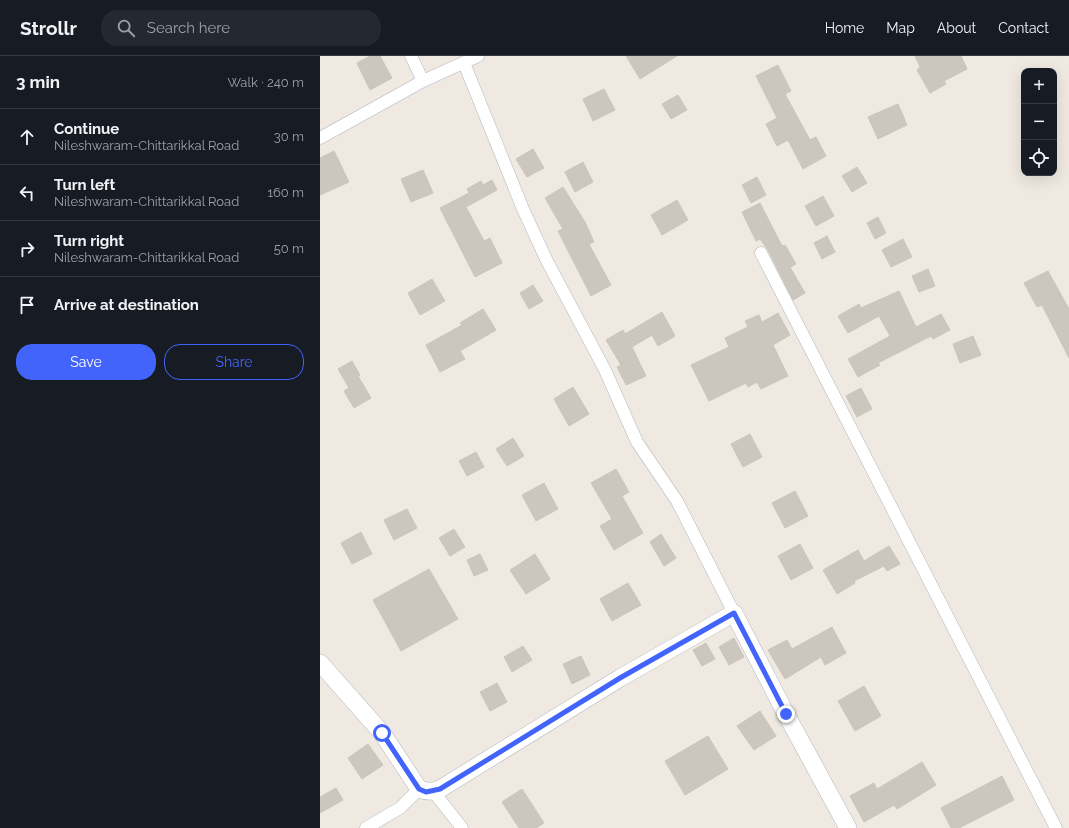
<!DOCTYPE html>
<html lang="en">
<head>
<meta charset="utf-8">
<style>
  :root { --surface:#171b24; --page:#242831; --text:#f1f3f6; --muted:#9ea1a6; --line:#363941; --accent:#4264fb }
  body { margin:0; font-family:Raleway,sans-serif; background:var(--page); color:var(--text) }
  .controls { position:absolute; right:12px; top:12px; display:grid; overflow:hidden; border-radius:8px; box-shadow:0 4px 16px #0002 }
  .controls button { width:36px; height:36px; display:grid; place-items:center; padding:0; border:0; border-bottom:1px solid var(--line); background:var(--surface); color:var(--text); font:20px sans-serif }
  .stop { position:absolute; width:12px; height:12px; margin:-9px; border:3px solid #4264fb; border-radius:50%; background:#fff }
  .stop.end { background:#4264fb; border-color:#fff; box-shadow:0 1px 4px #0008 }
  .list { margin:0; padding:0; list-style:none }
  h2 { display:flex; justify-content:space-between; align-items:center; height:52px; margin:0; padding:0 16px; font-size:17px }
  h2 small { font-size:13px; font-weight:400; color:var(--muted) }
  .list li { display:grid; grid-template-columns:26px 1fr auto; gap:12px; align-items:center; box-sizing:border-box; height:56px; padding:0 16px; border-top:1px solid var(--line) }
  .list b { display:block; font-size:15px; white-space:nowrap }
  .list p { margin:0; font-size:13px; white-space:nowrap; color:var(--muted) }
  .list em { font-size:13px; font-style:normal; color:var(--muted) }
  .actions { display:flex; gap:8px; padding:12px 16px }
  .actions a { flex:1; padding:9px 0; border:1px solid var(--accent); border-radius:16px; text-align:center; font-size:14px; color:var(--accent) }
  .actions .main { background:var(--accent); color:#fff }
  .icon { flex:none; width:22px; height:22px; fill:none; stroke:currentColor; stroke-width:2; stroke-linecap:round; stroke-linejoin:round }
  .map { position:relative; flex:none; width:749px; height:772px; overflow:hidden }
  header { display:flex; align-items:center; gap:24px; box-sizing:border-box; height:56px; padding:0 20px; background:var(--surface); border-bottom:1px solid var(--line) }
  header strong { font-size:19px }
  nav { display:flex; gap:22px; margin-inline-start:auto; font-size:14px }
  .search { width:280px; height:36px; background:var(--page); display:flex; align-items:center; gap:10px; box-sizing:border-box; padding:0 14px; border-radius:16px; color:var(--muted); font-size:15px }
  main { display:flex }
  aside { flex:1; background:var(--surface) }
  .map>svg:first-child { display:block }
</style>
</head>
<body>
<header>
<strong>Strollr</strong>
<div class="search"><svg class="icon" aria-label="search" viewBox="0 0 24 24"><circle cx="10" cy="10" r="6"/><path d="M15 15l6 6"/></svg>Search here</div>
<nav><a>Home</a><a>Map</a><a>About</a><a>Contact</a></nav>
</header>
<main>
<aside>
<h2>3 min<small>Walk · 240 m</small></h2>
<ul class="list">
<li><svg class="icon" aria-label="ahead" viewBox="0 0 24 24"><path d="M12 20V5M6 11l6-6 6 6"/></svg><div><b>Continue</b><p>Nileshwaram-Chittarikkal Road</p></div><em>30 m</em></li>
<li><svg class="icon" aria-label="left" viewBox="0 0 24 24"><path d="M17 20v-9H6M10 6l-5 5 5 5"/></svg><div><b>Turn left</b><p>Nileshwaram-Chittarikkal Road</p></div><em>160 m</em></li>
<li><svg class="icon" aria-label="right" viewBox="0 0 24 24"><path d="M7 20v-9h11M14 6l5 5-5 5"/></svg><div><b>Turn right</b><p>Nileshwaram-Chittarikkal Road</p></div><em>50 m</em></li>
<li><svg class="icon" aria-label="arrive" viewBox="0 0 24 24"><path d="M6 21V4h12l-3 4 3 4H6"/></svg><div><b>Arrive at destination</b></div></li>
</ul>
<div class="actions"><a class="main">Save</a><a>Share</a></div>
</aside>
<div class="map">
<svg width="749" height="772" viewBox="0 0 749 772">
  <rect width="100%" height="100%" fill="#efe9e1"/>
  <path fill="#cbc7bf" stroke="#cbc5ba" d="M 50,0 L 60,0 L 72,22 L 50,34 L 37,7 Z
    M 306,0 L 357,0 L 320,23 Z
    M 595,0 L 641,0 L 647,13 L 624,25 L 626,28 L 610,37 L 597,14 L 600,11 Z
    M 458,9 L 471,35 L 465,38 L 490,84 L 496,81 L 506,100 L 483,113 L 468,84 L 457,90 L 446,68 L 457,62 L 436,20 Z
    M 284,33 L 295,54 L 273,65 L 263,43 Z
    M 358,39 L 367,54 L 351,63 L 342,48 Z
    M 578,48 L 587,69 L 558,83 L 548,61 Z
    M 213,93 L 224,112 L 207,121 L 196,103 Z
    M 14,95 L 29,126 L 0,139 L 0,102 Z
    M 263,106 L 273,126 L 255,136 L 245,116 Z
    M 537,111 L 547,127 L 532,136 L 522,120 Z
    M 103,114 L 113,137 L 91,146 L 81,123 Z
    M 437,121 L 446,139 L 431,147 L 422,129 Z
    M 172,124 L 177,134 L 146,151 L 164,185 L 170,182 L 182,207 L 155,221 L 120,152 L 149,137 L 147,133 L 161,125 L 163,129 Z
    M 243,131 L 265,166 L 274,186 L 269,188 L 291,229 L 271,240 L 238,175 L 243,173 L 225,142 Z
    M 503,140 L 514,160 L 496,170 L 485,150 Z
    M 357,144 L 368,164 L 342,179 L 331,159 Z
    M 440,147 L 462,190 L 465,189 L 476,208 L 470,211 L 485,237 L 473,244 L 448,194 L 440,183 L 436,185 L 422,156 Z
    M 558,161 L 566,177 L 555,183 L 547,167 Z
    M 507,180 L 515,196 L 502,203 L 494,187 Z
    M 583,183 L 592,201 L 571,211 L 562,194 Z
    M 608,213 L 615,230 L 599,236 L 592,220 Z
    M 728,215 L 749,253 L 749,302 L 722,249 L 717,251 L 704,227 Z
    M 112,223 L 125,245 L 100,259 L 88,237 Z
    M 213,229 L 223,245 L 209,253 L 200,237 Z
    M 579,235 L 596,271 L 621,258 L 630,274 L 613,283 L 611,280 L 558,307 L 560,309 L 538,321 L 528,303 L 570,280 L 559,260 L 528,277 L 518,260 L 539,248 L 541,252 Z
    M 163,253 L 176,274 L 140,295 L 145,303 L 120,316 L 106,289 L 142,269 L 140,267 Z
    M 342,256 L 355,280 L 338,290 L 332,279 L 312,291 L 326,320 L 306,329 L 297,311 L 301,309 L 286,284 L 303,274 L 305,278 Z
    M 458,257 L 470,279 L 453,289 L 468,320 L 441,333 L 437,326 L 428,331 L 426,327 L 389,345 L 371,309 L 409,291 L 405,282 L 428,271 L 425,265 L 439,259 L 442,266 Z
    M 653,280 L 661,299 L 640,307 L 633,288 Z
    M 32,305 L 40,319 L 38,320 L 51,342 L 34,352 L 24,335 L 29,332 L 18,313 Z
    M 253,331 L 269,358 L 249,370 L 234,343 Z
    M 541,332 L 552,353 L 537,361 L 526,340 Z
    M 430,378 L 442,401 L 423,411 L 411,388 Z
    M 193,382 L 204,400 L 187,410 L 176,393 Z
    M 156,396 L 164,411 L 147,420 L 139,405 Z
    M 296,413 L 309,436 L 302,440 L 323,477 L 294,494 L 280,470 L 292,463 L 271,427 Z
    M 224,427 L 238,453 L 216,465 L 202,439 Z
    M 475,435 L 488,460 L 465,472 L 452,447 Z
    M 87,453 L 97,472 L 74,484 L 64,464 Z
    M 134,473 L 145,491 L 130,500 L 119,482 Z
    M 41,476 L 52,498 L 32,508 L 21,487 Z
    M 341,478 L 356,502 L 344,510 L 330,486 Z
    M 480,488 L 493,512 L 471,524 L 458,500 Z
    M 569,490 L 580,508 L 567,515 L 564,510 L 534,525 L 535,527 L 517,538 L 503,514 L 538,494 L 544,505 Z
    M 160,498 L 168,514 L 154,520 L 147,504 Z
    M 215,498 L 230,523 L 206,538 L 190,514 Z
    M 109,513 L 138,563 L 81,595 L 53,544 Z
    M 308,527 L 321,549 L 292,565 L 280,543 Z
    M 512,571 L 526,597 L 505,609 L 501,601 L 465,623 L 448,594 L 467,584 L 472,593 Z
    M 414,582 L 424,601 L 409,609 L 399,591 Z
    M 386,587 L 395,603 L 382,610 L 373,594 Z
    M 203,590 L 212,604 L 192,616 L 184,601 Z
    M 261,600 L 270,619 L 252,628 L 243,608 Z
    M 177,627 L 187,646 L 170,655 L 160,636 Z
    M 544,630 L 561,660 L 535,675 L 518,645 Z
    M 440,655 L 456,680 L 434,694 L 417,670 Z
    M 388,680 L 408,713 L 365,739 L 345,705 Z
    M 48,688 L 63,709 L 42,723 L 28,702 Z
    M 602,706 L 616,729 L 577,753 L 574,749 L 544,766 L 530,740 L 554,727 L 557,733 Z
    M 682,720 L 694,744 L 639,772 L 631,772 L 621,752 Z
    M 16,732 L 23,744 L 0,757 L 0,741 Z
    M 202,733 L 224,767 L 216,772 L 199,772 L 182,746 Z"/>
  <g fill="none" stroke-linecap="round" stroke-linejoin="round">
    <g stroke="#b4b7c1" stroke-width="13">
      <path id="street" d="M 91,0 L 103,25
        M 144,7 L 203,153 L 227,205 L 285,314 L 317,386 L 357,445 L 414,557
        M 0,82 L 103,25 L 158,0
        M 441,197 L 736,772
        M 113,735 L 142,772
        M 46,772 L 80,752 L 99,733"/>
    </g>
    <g stroke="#b4b7c1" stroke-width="18">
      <path id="secondary" d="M 0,607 L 62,677 L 99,733 C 107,736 112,736 120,733 L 300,622 L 414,557 L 466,658 L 528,772"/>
    </g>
    <use href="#street" stroke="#fff" stroke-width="12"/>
    <use href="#secondary" stroke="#fff" stroke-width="17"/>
  </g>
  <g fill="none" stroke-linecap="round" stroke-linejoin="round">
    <path stroke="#4264fb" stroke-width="5" d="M 62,677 L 99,733 L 106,736 L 120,733 L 300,622 L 414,557 L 466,658"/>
  </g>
</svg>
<div class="controls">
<button>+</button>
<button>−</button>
<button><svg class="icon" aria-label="locate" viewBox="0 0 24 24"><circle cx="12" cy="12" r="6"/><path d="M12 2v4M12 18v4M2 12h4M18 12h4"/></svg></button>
</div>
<div class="stop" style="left:62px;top:677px"></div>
<div class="stop end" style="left:466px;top:658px"></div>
</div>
</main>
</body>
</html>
